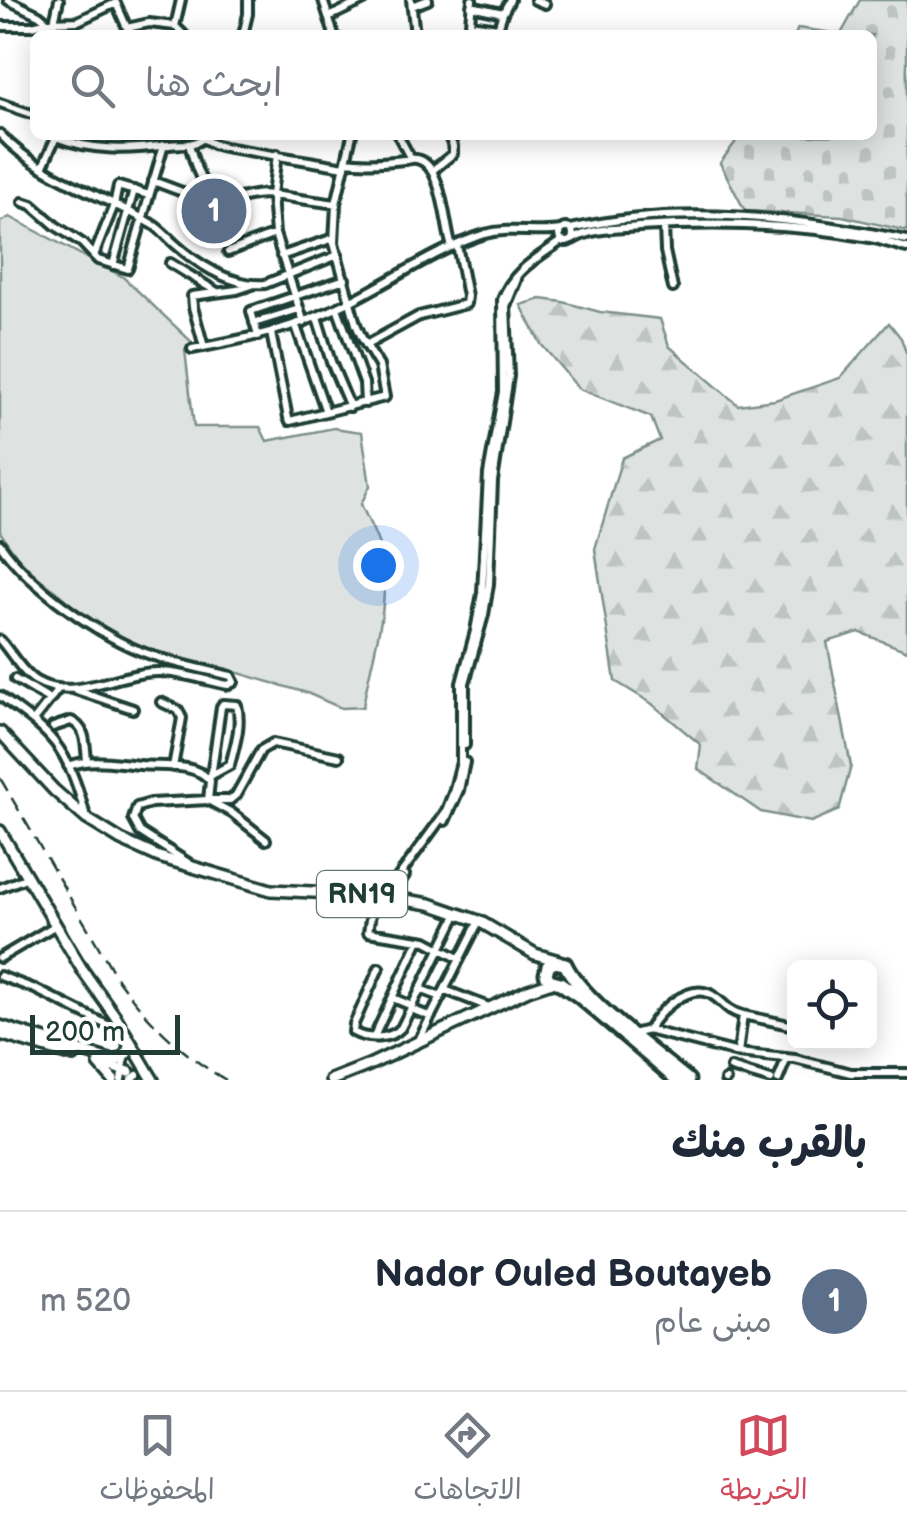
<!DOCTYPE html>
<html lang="ar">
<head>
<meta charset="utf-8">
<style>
  :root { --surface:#fff; --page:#f6f6f7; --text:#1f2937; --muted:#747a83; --line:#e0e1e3; --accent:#d1495b }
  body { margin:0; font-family:"Balsamiq Sans","Playpen Sans Arabic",sans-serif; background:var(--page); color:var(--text); direction:rtl }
  .controls { position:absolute; right:30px; bottom:30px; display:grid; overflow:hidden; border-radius:15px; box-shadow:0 5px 25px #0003 }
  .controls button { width:90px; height:90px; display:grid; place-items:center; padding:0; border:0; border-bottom:2px solid var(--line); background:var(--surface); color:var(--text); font:50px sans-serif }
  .scale { position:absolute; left:30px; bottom:25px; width:150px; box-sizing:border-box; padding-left:10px; border:5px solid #1f3d34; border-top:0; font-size:28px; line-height:35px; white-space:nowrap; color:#1f3d34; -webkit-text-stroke:8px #fff; paint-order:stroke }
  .you { position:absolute; left:378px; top:565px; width:35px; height:35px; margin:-25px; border:8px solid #fff; border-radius:50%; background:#1a73e8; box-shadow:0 0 0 15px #1a73e833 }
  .badge { display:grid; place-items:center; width:65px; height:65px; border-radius:50%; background:var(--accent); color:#fff; font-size:32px; font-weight:700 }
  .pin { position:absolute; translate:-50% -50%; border:5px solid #fff; box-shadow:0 2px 10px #0006 }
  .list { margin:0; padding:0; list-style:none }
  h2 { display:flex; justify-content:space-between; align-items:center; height:130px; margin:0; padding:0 40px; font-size:42px }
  h2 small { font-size:32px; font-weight:400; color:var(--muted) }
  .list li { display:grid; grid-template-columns:65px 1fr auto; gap:30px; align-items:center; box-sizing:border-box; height:180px; padding:0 40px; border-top:2px solid var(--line) }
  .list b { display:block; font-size:38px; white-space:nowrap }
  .list p { margin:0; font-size:32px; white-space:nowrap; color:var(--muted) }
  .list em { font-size:32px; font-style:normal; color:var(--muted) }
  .icon { flex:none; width:55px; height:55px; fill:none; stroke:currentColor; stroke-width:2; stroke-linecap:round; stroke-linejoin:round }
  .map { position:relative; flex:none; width:907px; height:1080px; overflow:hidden; direction:ltr }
  .search { position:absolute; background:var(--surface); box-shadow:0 5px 25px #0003; left:30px; right:30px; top:30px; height:110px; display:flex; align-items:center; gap:25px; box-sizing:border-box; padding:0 35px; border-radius:15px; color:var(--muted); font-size:38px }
  .sheet { height:310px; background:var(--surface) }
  nav { display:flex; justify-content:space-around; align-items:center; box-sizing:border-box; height:140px; border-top:2px solid var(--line); background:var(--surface); font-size:28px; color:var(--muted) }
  nav a { display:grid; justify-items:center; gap:5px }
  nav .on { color:var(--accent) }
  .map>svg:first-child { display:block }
</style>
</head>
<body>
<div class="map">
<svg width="907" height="1080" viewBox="0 0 907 1080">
  <defs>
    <pattern id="forest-firs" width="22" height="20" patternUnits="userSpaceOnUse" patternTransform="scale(2.5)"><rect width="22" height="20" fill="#dee3e2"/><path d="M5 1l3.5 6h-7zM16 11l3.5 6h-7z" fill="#bec4c2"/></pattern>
    <pattern id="cemetery-stones" width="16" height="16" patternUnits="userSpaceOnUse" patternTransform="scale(2.5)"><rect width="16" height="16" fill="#dee3e2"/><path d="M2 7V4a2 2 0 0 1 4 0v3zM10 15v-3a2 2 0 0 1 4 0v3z" fill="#bec4c2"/></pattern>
  </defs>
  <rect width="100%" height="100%" fill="#fff"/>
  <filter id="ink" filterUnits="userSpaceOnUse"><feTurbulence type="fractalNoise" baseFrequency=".01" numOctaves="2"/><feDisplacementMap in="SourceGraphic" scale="20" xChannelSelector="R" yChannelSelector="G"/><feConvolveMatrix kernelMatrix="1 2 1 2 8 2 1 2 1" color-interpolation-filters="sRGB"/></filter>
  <g filter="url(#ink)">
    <path fill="url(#forest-firs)" stroke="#7e908b" stroke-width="2.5" d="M 541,299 L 563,302 L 600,312 L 660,319 L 669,346 L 738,405 L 775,400 L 840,378 L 889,323 L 901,338 L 907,355 L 907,651 L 859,632 L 827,642 L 851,766 L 839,810 L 811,822 L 761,812 L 698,769 L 701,745 L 651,703 L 615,681 L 595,549 L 622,458 L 660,440 L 651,417 L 579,389 L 541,344 L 521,305 Z"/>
    <path fill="url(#cemetery-stones)" stroke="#7e908b" stroke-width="2.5" d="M 860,0 L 907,0 L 907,231 L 842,216 L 745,211 L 720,163 L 740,136 L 872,135 L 872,35 L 795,35 L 798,28 L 841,34 Z"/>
    <path fill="#dee3e2" stroke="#7e908b" stroke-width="2.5" d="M 10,217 L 123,277 L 194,344 L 185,350 L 194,427 L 260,427 L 267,441 L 334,428 L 362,432 L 370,486 L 361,504 C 368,521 379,539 382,556 C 391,607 371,657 363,707 L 341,708 L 307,693 L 218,667 L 144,649 L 84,615 L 22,564 L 0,532 L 0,222 Z"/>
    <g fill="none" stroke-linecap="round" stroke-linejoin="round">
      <g stroke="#1f3d34" stroke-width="14">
        <path id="minor" d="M 8,0 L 39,15 L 63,35
          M 181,0 L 175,26 L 184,35
          M 323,0 L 334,35
          M 411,0 L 415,35
          M 535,0 L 545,4
          M 412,6 L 428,0
          M 471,6 L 503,13
          M 329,17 L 364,0
          M 54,22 L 59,0
          M 470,24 L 498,28
          M 0,26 L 32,26 L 49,22 L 78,21 L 116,3 L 127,28 L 149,23 L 175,26
          M 243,35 L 248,14 L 248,0
          M 469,35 L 472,0
          M 496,35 L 503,13 L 510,0
          M 0,103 L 35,115
          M 0,134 C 41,178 102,194 152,224 C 161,229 167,237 175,244 C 186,254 200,264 213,271 C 227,279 249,286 265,284 L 338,255
          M 398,135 L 411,159
          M 56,137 C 93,152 130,150 169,145 C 183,143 196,147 206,135
          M 204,139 L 213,144 L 224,147 L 345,167
          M 189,144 C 195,165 203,201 231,199 C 248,198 254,192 272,195 L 275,234 L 304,323
          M 277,154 L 272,195 L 336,204
          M 346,161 C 368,164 390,162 411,159 C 443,155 444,225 452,247
          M 43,166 L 57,135
          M 433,170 L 453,154 L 453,146 L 448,135
          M 153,181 L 193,196 L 199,196 L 209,191
          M 23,202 L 32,205 L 56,226 L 82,243 L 98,260 L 128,269 L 164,145
          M 664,226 L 665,251 L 673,288
          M559 235a7 7 0 1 1 14 0a7 7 0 1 1-14 0Z
          M 571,229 C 681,203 798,218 907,240
          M 572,240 C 591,228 617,229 639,227 C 716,222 794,224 870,238 C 882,240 894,245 907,248
          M 228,252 L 275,234
          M 94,256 L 114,205 L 118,186 L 149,195
          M 281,256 L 334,238
          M 170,263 L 217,292
          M 113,265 L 134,190
          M 337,308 L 364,383 L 365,403
          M 317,317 L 331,362 L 350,407
          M 254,323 L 299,309
          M 296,326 L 326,412
          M 271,333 L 288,418 L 290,421 L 385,397 L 379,366 L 362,338 L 356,324 L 334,243 L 336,204 L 352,135
          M 258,336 L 251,311 L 345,279
          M 366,345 L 419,316 L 466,304 L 467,296 L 457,245
          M 204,347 L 193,307 L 192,296 L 237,290 L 252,285
          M 192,349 C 247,339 297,328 347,303 C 392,281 436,249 485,234 C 510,227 536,234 561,230
          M 0,544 C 29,586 100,637 148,654 C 175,664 204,669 231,676 L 234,682 L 228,685 C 206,681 182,672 159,672 C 120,671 74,703 36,681 C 22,673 11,652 0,640
          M 15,679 L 50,700
          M 73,689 L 133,709
          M 0,696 C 19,711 40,724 55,743 C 71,763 80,793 86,817
          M 161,702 L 178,710 L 182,718 L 173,767
          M 33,721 L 59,688
          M 53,727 L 71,721 C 87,728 85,745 87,760
          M 465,745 L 465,683 L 484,615 L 489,584 L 493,481 L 509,376 L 506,306 L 517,279
          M 68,766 C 93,757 115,763 140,765 C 161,767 196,762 210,781 L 208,800 L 230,800 L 236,795 L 261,750 L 273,743 L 339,757
          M 208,777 L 230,765 C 235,745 242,725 237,705 L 223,704 L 221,707 L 211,776
          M 445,821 L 459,790 L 465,762
          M 190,864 L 140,832 L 133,819 L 137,807 L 151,803 L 208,800 L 232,813 L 266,840
          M 0,888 L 28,877
          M 374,895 L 368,932 L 426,941 L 460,959
          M 389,896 L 391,887 L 445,813 L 453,793 L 461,762 L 461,683 L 475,631 L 482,593 L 488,474 L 503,392 L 502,300 C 512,271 538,258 561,241
          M 398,897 L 401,881 L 405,875
          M 0,958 L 56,925
          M 379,968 L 354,1024 L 353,1032 C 367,1040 390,1040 401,1028 L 458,913
          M 0,976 L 35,989 L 111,1027 L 120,1026
          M 420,989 L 441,997
          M 445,990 L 489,1007
          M 393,998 L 412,1006
          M 411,1009 L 431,1017
          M 648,1030 C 658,1012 686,985 708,993 C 723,999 723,1010 743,1015
          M 633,1034 L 648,1030 L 738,1053 L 795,1059 L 851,1073 L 907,1073
          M 374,1037 L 419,940
          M 419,1040 L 479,921
          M 738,1053 L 743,1015 L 794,1026
          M 731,1068 L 771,1080
          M 121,1080 L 124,1062
          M 131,1080 L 137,1075
          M 725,1080 L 726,1080
          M 778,1080 L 787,1058"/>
      </g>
      <g stroke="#1f3d34" stroke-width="16">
        <path id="major" d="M 0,732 L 54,790 L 87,819 L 121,840 L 159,857 L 271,890 L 374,895 L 430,904 L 479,921 L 535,954 L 559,961
          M 0,831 L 83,971 L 115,1016 L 153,1080
          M 0,1026 L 113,1061 C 124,1060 131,1052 128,1040
          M 0,1034 L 74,1056
          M 99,1064 L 113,1080
          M 104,1064 L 129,1072
          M 331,1080 L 369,1065 L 528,990 L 552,982"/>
      </g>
      <g stroke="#1f3d34" stroke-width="19">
        <path id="highway" d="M 677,1080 L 579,996 L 560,983 L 549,980 L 546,974 L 548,966 L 555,962 L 565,964 C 581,999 655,1053 688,1080"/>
      </g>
      <use href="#minor" stroke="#fff" stroke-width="6"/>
      <use href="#major" stroke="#fff" stroke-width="9"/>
      <use href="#highway" stroke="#fff" stroke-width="11"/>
      <path stroke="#1f3d34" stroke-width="2.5" stroke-dasharray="15 8" stroke-linecap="butt" d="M 0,778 L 118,980 C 148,1021 182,1055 226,1080"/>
    </g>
  </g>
  <g text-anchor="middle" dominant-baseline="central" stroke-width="9" stroke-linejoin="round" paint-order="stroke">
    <rect fill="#fff" stroke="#627771" stroke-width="2.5" x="317" y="871" width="90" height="46" rx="8"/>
    <g font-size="28" font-weight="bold" fill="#1f3d34">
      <text x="362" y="894">RN19</text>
    </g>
  </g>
</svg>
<div class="controls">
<button><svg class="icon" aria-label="locate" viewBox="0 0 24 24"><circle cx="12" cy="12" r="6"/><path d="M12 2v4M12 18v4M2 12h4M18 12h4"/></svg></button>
</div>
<div class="scale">200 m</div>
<div class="you"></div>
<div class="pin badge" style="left:214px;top:211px;background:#5c6f8a">1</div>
<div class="search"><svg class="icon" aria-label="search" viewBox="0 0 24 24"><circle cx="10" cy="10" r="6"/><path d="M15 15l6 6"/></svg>ابحث هنا</div>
</div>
<section class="sheet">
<h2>بالقرب منك<small></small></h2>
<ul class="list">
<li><span class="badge" style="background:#5c6f8a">1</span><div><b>Nador Ouled Boutayeb</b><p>مبنى عام</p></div><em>520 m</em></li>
</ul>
</section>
<nav>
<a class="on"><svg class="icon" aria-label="map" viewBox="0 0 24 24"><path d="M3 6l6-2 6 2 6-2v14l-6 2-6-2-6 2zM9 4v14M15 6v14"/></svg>الخريطة</a>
<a><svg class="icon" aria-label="directions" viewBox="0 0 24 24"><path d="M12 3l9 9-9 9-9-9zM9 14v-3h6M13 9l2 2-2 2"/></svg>الاتجاهات</a>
<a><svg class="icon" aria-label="saved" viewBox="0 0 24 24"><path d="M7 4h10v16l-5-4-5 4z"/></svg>المحفوظات</a>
</nav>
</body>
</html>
